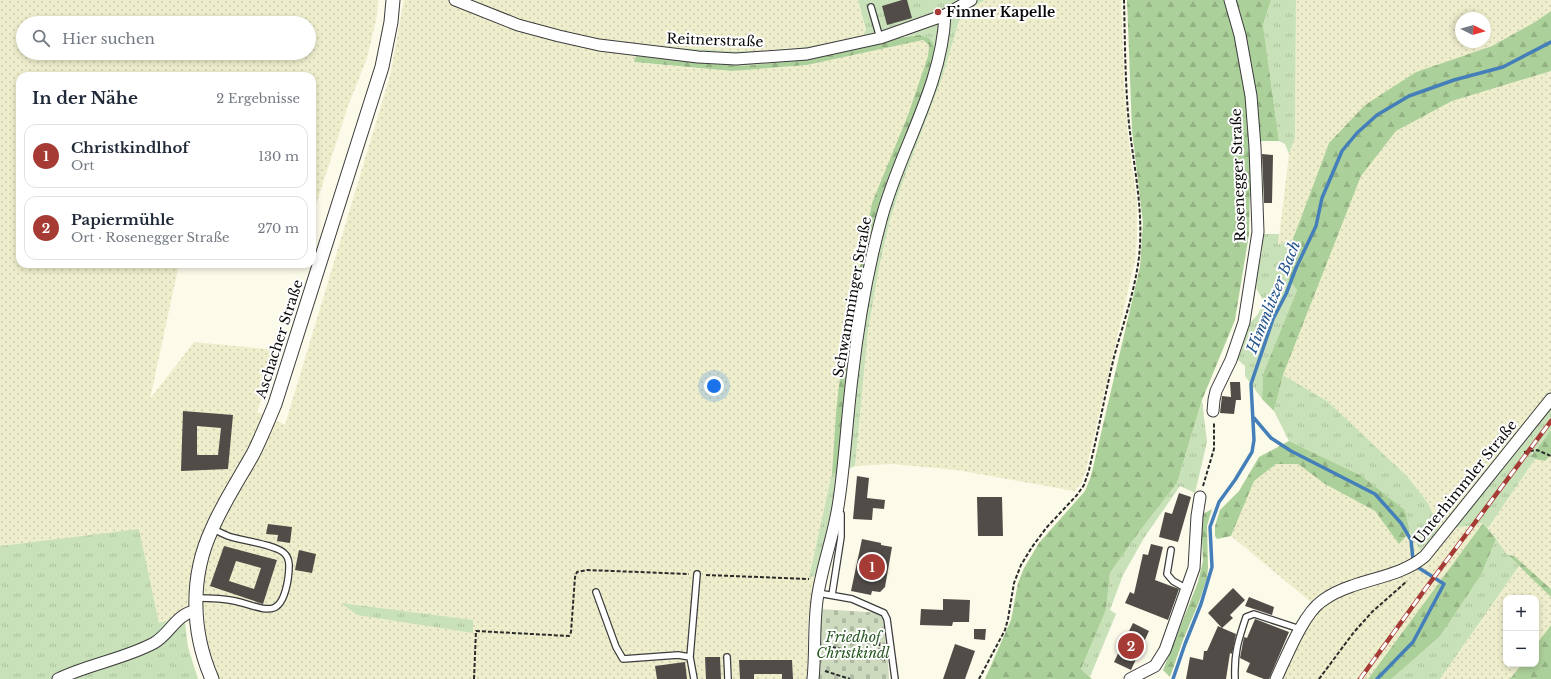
<!DOCTYPE html>
<html lang="de">
<head>
<meta charset="utf-8">
<style>
  :root { --surface:#fff; --page:#f6f6f7; --text:#1f2937; --muted:#747a83; --line:#e0e1e3; --accent:#a63b35 }
  body { margin:0; font-family:"Libre Baskerville",serif; background:var(--page); color:var(--text) }
  .controls { position:absolute; right:12px; bottom:12px; display:grid; overflow:hidden; border-radius:8px; box-shadow:0 2px 6px #0003 }
  .controls button { width:36px; height:36px; display:grid; place-items:center; padding:0; border:0; border-bottom:1px solid var(--line); background:var(--surface); color:var(--text); font:20px sans-serif }
  .compass { position:absolute; left:1455px; top:12px; width:36px; height:36px; border-radius:50%; background:var(--surface); box-shadow:0 2px 6px #0003; rotate:95deg }
  .you { position:absolute; left:714px; top:386px; width:14px; height:14px; margin:-10px; border:3px solid #fff; border-radius:50%; background:#1a73e8; box-shadow:0 0 0 6px #1a73e833 }
  .badge { display:grid; place-items:center; width:26px; height:26px; border-radius:50%; background:var(--accent); color:#fff; font-size:13px; font-weight:700 }
  .pin { position:absolute; translate:-50% -50%; border:2px solid #fff; box-shadow:0 1px 4px #0006 }
  .list { margin:0; padding:0; list-style:none }
  h2 { display:flex; justify-content:space-between; align-items:center; height:52px; margin:0; padding:0 16px; font-size:17px }
  h2 small { font-size:13px; font-weight:400; color:var(--muted) }
  .list li { display:grid; grid-template-columns:26px 1fr auto; gap:12px; align-items:center; box-sizing:border-box; height:64px; margin:0 8px 8px; padding:0 8px; border:1px solid var(--line); border-radius:12px }
  .list b { display:block; font-size:15px; white-space:nowrap }
  .list p { margin:0; font-size:13px; white-space:nowrap; color:var(--muted) }
  .list em { font-size:13px; font-style:normal; color:var(--muted) }
  .icon { flex:none; width:22px; height:22px; fill:none; stroke:currentColor; stroke-width:2; stroke-linecap:round; stroke-linejoin:round }
  .map { position:relative; flex:none; width:1551px; height:679px; overflow:hidden }
  .search { position:absolute; background:var(--surface); box-shadow:0 2px 6px #0003; left:16px; top:16px; width:300px; height:44px; display:flex; align-items:center; gap:10px; box-sizing:border-box; padding:0 14px; border-radius:22px; color:var(--muted); font-size:15px }
  .panel { position:absolute; background:var(--surface); box-shadow:0 2px 6px #0003; left:16px; top:72px; width:300px; height:196px; border-radius:12px }
  .map>svg:first-child { display:block }
</style>
</head>
<body>
<div class="map">
<svg width="1551" height="679" viewBox="0 0 1551 679">
  <defs>
    <pattern id="farmland-dots" width="8" height="8" patternUnits="userSpaceOnUse"><rect width="8" height="8" fill="#eeeecd"/><path d="M2 2h.1M6 6h.1" fill="none" stroke="#cbcbaf" stroke-width="1.8" stroke-linecap="round"/></pattern>
    <pattern id="grass-tufts" width="24" height="20" patternUnits="userSpaceOnUse"><rect width="24" height="20" fill="#c9e1b8"/><path d="M3 7l-1-3M5 7V3M7 7l1-3M15 17l-1-3M17 17v-4M19 17l1-3" fill="none" stroke="#abc09d"/></pattern>
    <pattern id="forest-firs" width="22" height="20" patternUnits="userSpaceOnUse"><rect width="22" height="20" fill="#acd099"/><path d="M5 1l3.5 6h-7zM16 11l3.5 6h-7z" fill="#93b182"/></pattern>
    <pattern id="cemetery-stones" width="16" height="16" patternUnits="userSpaceOnUse"><rect width="16" height="16" fill="#cedabe"/><path d="M2 7V4a2 2 0 0 1 4 0v3zM10 15v-3a2 2 0 0 1 4 0v3z" fill="#b0baa2"/></pattern>
  </defs>
  <rect width="100%" height="100%" fill="#fcfae9"/>
  <path fill="url(#farmland-dots)" fill-rule="evenodd" d="M 0,0 L 378,0 L 377,16 L 367,58 L 348,106 L 312,217 L 312,76 L 20,76 L 20,264 L 179,264 L 150,399 L 194,342 L 278,350 L 257,412 L 285,425 L 390,76 L 404,0 L 858,0 L 866,31 L 863,36 L 845,40 L 804,47 L 757,51 L 695,50 L 630,43 L 636,56 L 634,62 L 674,66 L 732,71 L 807,65 L 923,40 L 929,45 L 928,56 L 908,115 L 836,412 L 832,473 L 809,576 L 816,576 L 808,620 L 808,679 L 219,679 L 206,639 L 204,609 L 159,623 L 139,530 L 0,546 ZM 23,23 L 309,23 L 309,53 L 23,53 Z
    M 985,0 L 1121,0 L 1124,83 L 1127,127 L 1137,202 L 1137,240 L 1135,261 L 1086,470 L 1081,484 L 1074,491 L 957,470 L 892,464 L 855,466 L 868,331 L 879,268 L 890,220 L 899,192 L 943,75 L 959,21 L 971,8 Z
    M 1296,0 L 1551,0 L 1551,11 L 1535,22 L 1492,46 L 1416,72 L 1329,143 L 1293,239 L 1278,246 L 1289,154 L 1295,138 ZM 1461,18 L 1485,18 L 1485,42 L 1461,42 Z
    M 1551,71 L 1551,392 L 1441,531 L 1483,523 L 1368,679 L 1280,679 L 1298,622 L 1311,602 L 1231,536 L 1254,481 L 1276,464 L 1299,464 L 1325,484 L 1375,511 L 1399,543 L 1410,532 L 1420,550 L 1428,503 L 1407,476 L 1327,401 L 1283,375 L 1361,176 L 1396,131 L 1452,101 Z
    M 1551,455 L 1551,589 L 1514,556 L 1508,555 L 1488,528 L 1535,459 L 1545,461 Z
    M 1519,566 L 1551,597 L 1551,625 L 1536,645 L 1536,598 L 1506,598 L 1506,664 L 1522,664 L 1510,679 L 1440,679 Z"/>
  <path fill="url(#grass-tufts)" d="M 858,0 L 985,0 L 971,8 L 959,21 L 943,75 L 899,192 L 890,220 L 879,268 L 868,331 L 855,466 L 836,474 L 832,507 L 816,576 L 809,577 L 832,473 L 836,474 L 840,444 L 845,385 L 859,300 L 872,229 L 886,185 L 905,139 L 922,93 L 933,57 L 929,38 C 905,30 874,44 850,50 C 815,59 780,64 745,66 C 709,67 672,60 636,56 L 629,43 C 672,47 714,52 757,51 C 793,50 828,44 863,35 L 866,30 Z
    M 1271,0 L 1296,0 L 1295,138 L 1289,154 L 1285,144 L 1279,141 L 1263,25 Z
    M 1263,234 L 1279,234 L 1278,245 L 1293,239 L 1279,267 L 1297,290 L 1263,374 L 1262,399 L 1245,376 L 1245,366 L 1237,359 L 1249,324 L 1258,314 L 1264,302 L 1256,288 L 1258,269 L 1262,252 Z
    M 1283,375 L 1327,401 L 1407,476 L 1428,503 L 1440,531 L 1551,392 L 1551,430 L 1531,455 L 1535,459 L 1488,528 L 1483,523 L 1440,531 L 1420,550 L 1410,532 L 1405,510 L 1362,476 L 1289,441 L 1274,411 Z
    M 1202,400 L 1207,442 L 1195,493 L 1180,486 L 1144,538 L 1123,575 L 1110,610 L 1116,614 L 1090,677 L 1081,669 L 1106,610 L 1110,573 L 1139,532 L 1177,483 Z
    M 139,529 L 159,623 L 184,615 L 188,647 L 198,679 L 0,679 L 0,546 Z
    M 1496,539 L 1508,555 L 1519,566 L 1440,679 L 1391,679 L 1482,573 Z
    M 341,603 L 473,620 L 473,633 L 357,615 Z"/>
  <path fill="url(#forest-firs)" d="M 1127,0 L 1271,0 L 1263,25 L 1279,141 L 1251,141 L 1249,234 L 1235,320 L 1202,400 L 1177,483 L 1139,532 L 1110,573 L 1106,610 L 1081,669 L 1092,679 L 985,679 L 1011,620 L 1018,583 L 1024,568 L 1039,543 L 1085,491 L 1091,476 L 1140,267 L 1143,223 L 1132,130 Z
    M 1551,11 L 1551,71 L 1452,101 L 1396,131 L 1361,176 L 1283,375 L 1274,411 L 1262,399 L 1263,374 L 1297,290 L 1279,267 L 1293,239 L 1329,143 L 1365,105 L 1416,72 L 1492,46 L 1535,22 Z
    M 920,35 L 929,38 L 934,45 L 933,57 L 922,93 L 905,139 L 886,185 L 872,229 L 859,300 L 845,385 L 840,444 L 836,474 L 832,473 L 836,412 L 843,352 L 872,203 L 908,115 L 928,56 L 929,45 L 923,40 L 807,65 L 732,71 L 634,62 L 636,56 L 709,64 L 744,66 L 806,60 L 896,38 Z
    M 1551,430 L 1551,455 L 1545,461 L 1535,459 L 1531,456 Z
    M 1289,441 L 1362,476 L 1405,510 L 1410,532 L 1399,544 L 1375,511 L 1325,484 L 1298,464 L 1276,464 L 1254,481 L 1231,536 L 1217,539 L 1215,536 L 1215,526 L 1220,510 L 1239,491 L 1259,457 Z
    M 1212,509 L 1207,526 L 1208,567 L 1207,578 L 1199,602 L 1183,640 L 1170,677 L 1163,670 L 1198,582 L 1203,561 L 1201,515 Z
    M 1483,523 L 1496,539 L 1482,573 L 1440,636 L 1391,679 L 1368,679 Z
    M 1508,555 L 1514,556 L 1551,589 L 1551,597 Z
    M 1551,625 L 1551,679 L 1510,679 L 1522,664 L 1536,664 L 1536,645 Z"/>
  <path fill="url(#cemetery-stones)" d="M 820,609 L 882,613 L 888,661 L 889,679 L 819,679 Z"/>
  <g fill="none" stroke-linecap="round" stroke-linejoin="round">
    <path stroke="#457fba" stroke-width="3.5" d="M 1254,418 L 1271,438 L 1291,451 L 1375,494 L 1401,523 L 1411,540 L 1413,560 L 1419,568 L 1444,584 L 1413,642 L 1377,679
      M 1173,679 L 1185,644 L 1201,604 L 1212,567 L 1210,527 L 1219,502 L 1235,480 L 1252,452 L 1254,440 L 1251,384 L 1273,319 L 1286,294 L 1296,268 L 1316,226 L 1322,198 L 1342,151 L 1357,133 L 1377,115 L 1409,96 L 1454,80 L 1503,67 L 1551,42"/>
  </g>
  <path fill="#514c47" fill-rule="evenodd" d="M 902,0 L 907,0 L 912,18 L 887,25 L 882,6 Z
    M 1262,154 L 1273,155 L 1272,203 L 1264,203 Z
    M 1230,382 L 1240,382 L 1241,400 L 1236,400 L 1234,414 L 1220,413 L 1222,396 L 1231,397 Z
    M 183,411 L 233,415 L 228,469 L 181,471 ZM 197,426 L 221,428 L 218,455 L 197,455 Z
    M 857,476 L 869,478 L 867,498 L 885,500 L 884,509 L 873,508 L 872,520 L 853,519 Z
    M 1179,493 L 1191,497 L 1178,542 L 1159,537 L 1165,512 L 1172,514 Z
    M 977,497 L 1002,497 L 1003,536 L 978,536 Z
    M 268,524 L 292,527 L 290,543 L 277,541 L 278,535 L 266,534 Z
    M 862,539 L 881,543 L 881,545 L 892,547 L 885,587 L 880,592 L 872,591 L 871,595 L 851,591 Z
    M 1151,544 L 1163,547 L 1155,580 L 1179,589 L 1168,620 L 1125,603 L 1130,592 L 1134,594 L 1143,554 L 1148,555 Z
    M 224,546 L 277,560 L 263,604 L 210,586 ZM 236,561 L 261,568 L 254,589 L 229,581 Z
    M 299,550 L 316,554 L 312,573 L 295,570 Z
    M 1233,588 L 1245,600 L 1230,615 L 1233,618 L 1222,628 L 1236,634 L 1232,654 L 1230,653 L 1226,679 L 1186,679 L 1190,657 L 1203,660 L 1204,651 L 1207,651 L 1218,626 L 1222,628 L 1208,613 Z
    M 1249,597 L 1274,607 L 1272,615 L 1245,606 Z
    M 943,599 L 970,600 L 969,622 L 953,622 L 952,626 L 920,625 L 921,609 L 943,610 Z
    M 1255,619 L 1289,632 L 1269,679 L 1264,679 L 1246,672 L 1250,663 L 1240,658 L 1244,637 L 1247,638 Z
    M 1133,623 L 1149,631 L 1131,670 L 1114,662 Z
    M 974,629 L 986,629 L 985,640 L 974,639 Z
    M 955,644 L 975,651 L 965,679 L 943,679 Z
    M 705,657 L 720,657 L 721,679 L 706,679 Z
    M 739,660 L 792,660 L 793,679 L 782,679 L 782,674 L 754,674 L 754,679 L 740,679 Z
    M 685,662 L 687,679 L 657,679 L 655,666 Z"/>
  <g fill="none" stroke-linecap="round" stroke-linejoin="round">
    <g stroke="#3c3c3c" stroke-width="8">
      <path id="service" d="M 871,7 L 880,38
        M 1171,550 L 1167,574 L 1173,581 L 1187,589
        M 596,592 L 616,647 L 623,659 L 678,655 L 690,657 L 694,679
        M 818,593 L 852,599 L 884,613 L 887,619 L 895,679
        M 832,595 L 841,537 L 841,514
        M 196,598 C 209,598 222,598 235,601 C 265,608 281,622 288,579 C 289,570 291,559 284,553 C 274,544 242,541 228,536 C 223,534 217,531 212,528
        M 690,657 L 697,574
        M 727,657 L 728,679
        M 1235,679 C 1234,653 1238,641 1246,617 L 1254,614 L 1300,629"/>
    </g>
    <g stroke="#3c3c3c" stroke-width="13">
      <path id="minor" d="M 455,0 L 518,25 L 559,36 L 599,45 L 698,57 L 736,59 L 807,54 L 880,38 L 945,15 L 971,0
        M 1213,411 L 1214,400 L 1216,391 L 1231,360 L 1244,322 L 1258,232 L 1255,147 L 1251,96 L 1240,35 L 1230,0
        M 58,679 C 89,664 124,659 154,643 C 170,634 176,614 195,611
        M 813,679 C 816,650 813,622 818,594 C 823,562 835,532 839,500 C 845,460 847,418 852,378 C 858,325 867,271 881,220 C 899,151 942,87 945,15
        M 1130,679 L 1155,666 L 1165,650 L 1194,568 L 1197,516 L 1200,497
        M 1276,679 C 1286,658 1303,614 1322,601 C 1330,595 1343,589 1352,586 C 1377,577 1404,574 1425,556 L 1551,399"/>
    </g>
    <g stroke="#3c3c3c" stroke-width="15">
      <path id="tertiary" d="M 212,679 C 191,631 190,576 212,529 C 223,503 239,479 253,454 C 261,438 268,421 275,404 L 382,67 L 391,22 L 393,0"/>
    </g>
    <path stroke="#2b2b2b" stroke-width="2" stroke-dasharray="4 2" stroke-linecap="butt" d="M 1524,452 L 1537,450 L 1551,456
      M 1203,486 L 1214,449 L 1214,422
      M 706,575 L 809,579
      M 879,636 L 880,659
      M 826,646 C 846,649 865,655 885,660
      M 825,671 L 850,679
      M 474,679 L 476,631 L 569,636 L 571,632 L 575,577 L 577,572 L 587,570 L 689,574
      M 979,679 L 1005,630 L 1008,619 L 1014,583 L 1021,565 L 1032,547 L 1047,527 L 1077,495 L 1084,485 L 1089,470 C 1098,432 1105,395 1114,357 C 1123,324 1135,291 1139,257 C 1144,212 1134,168 1129,124 C 1125,83 1125,41 1124,0
      M 1319,679 L 1354,632 L 1372,612 L 1407,581"/>
    <use href="#service" stroke="#fff" stroke-width="5.5"/>
    <use href="#minor" stroke="#fff" stroke-width="11"/>
    <use href="#tertiary" stroke="#fff" stroke-width="13"/>
    <g stroke="#a63b35" stroke-width="4.5">
      <path id="rail" d="M 1360,679 L 1426,588 L 1551,421"/>
    </g>
    <use href="#rail" stroke="#fff" stroke-width="3" stroke-dasharray="9" stroke-linecap="butt"/>
  </g>
  <circle fill="#a63b35" stroke="#fff" stroke-width="1.5" cx="938" cy="12" r="4"/>
  <g text-anchor="middle" dominant-baseline="central" stroke-width="4" stroke-linejoin="round" paint-order="stroke">
    <g font-size="14" font-weight="bold" fill="#090909" stroke="#fff" text-anchor="start">
      <text x="946" y="12">Finner Kapelle</text>
    </g>
    <g font-size="14" fill="#090909" stroke="#fff">
      <text transform="translate(715 40) rotate(2)">Reitnerstraße</text>
      <text transform="translate(1238 175) rotate(-92)">Rosenegger Straße</text>
      <text transform="translate(852 297) rotate(-80)">Schwamminger Straße</text>
      <text transform="translate(279 339) rotate(-72)">Aschacher Straße</text>
      <text transform="translate(1465 482) rotate(-51)">Unterhimmler Straße</text>
    </g>
    <g font-size="14" font-style="italic" fill="#295823" stroke="#fff">
      <text x="853" y="637">Friedhof<tspan x="853" dy="16">Christkindl</tspan></text>
    </g>
    <g font-size="15" font-style="italic" fill="#24538a" stroke="#fff">
      <text transform="translate(1273 297) rotate(-68)">Himmlitzer Bach</text>
    </g>
  </g>
</svg>
<div class="controls">
<button>+</button>
<button>−</button>
</div>
<svg class="compass" viewBox="-18 -18 36 36"><path d="M0-13l5 13h-10z" fill="#e53935"/><path d="M0 13l5-13h-10z" fill="#747a83"/></svg>
<div class="you"></div>
<div class="pin badge" style="left:872px;top:567px">1</div>
<div class="pin badge" style="left:1131px;top:646px">2</div>
<div class="search"><svg class="icon" aria-label="search" viewBox="0 0 24 24"><circle cx="10" cy="10" r="6"/><path d="M15 15l6 6"/></svg>Hier suchen</div>
<section class="panel">
<h2>In der Nähe<small>2 Ergebnisse</small></h2>
<ul class="list">
<li><span class="badge">1</span><div><b>Christkindlhof</b><p>Ort</p></div><em>130 m</em></li>
<li><span class="badge">2</span><div><b>Papiermühle</b><p>Ort · Rosenegger Straße</p></div><em>270 m</em></li>
</ul>
</section>
</div>
</body>
</html>
